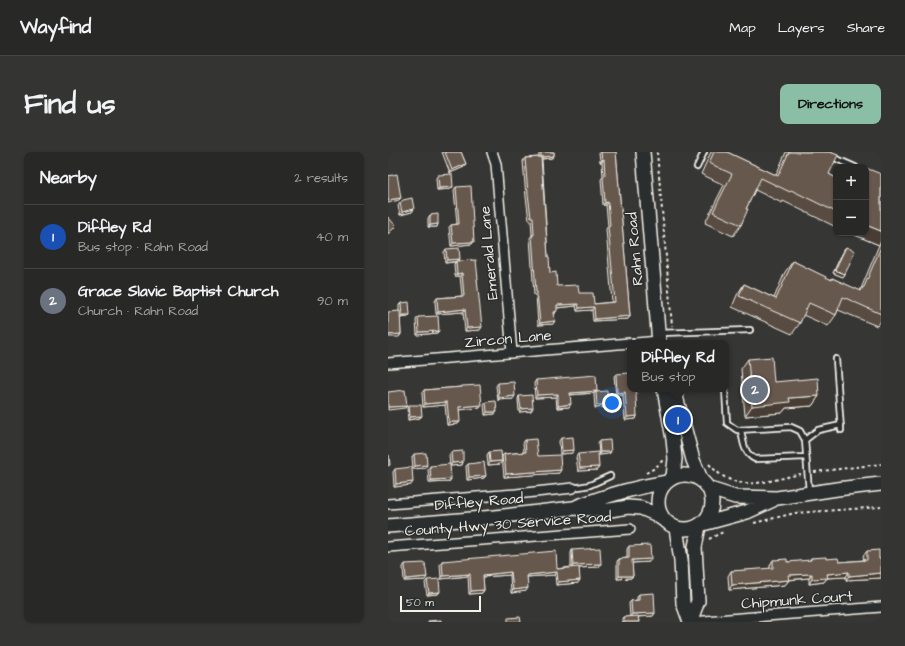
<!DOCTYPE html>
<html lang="en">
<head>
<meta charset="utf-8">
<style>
  :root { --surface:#282827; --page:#343433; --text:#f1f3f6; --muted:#a5a6a7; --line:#444; --accent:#8abfa5 }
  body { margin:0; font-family:"Architects Daughter",sans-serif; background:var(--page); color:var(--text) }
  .controls { position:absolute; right:12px; top:12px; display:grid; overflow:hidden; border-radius:8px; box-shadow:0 1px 3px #0004 }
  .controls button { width:36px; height:36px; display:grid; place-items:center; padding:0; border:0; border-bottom:1px solid var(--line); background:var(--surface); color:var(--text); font:20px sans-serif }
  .scale { position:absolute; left:12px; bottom:10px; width:81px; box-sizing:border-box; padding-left:4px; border:2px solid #f4f1e8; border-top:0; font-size:11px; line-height:14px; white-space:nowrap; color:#f4f1e8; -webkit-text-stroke:3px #2a2d2e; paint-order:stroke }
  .you { position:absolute; left:224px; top:251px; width:14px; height:14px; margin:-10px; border:3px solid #fff; border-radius:50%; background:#1a73e8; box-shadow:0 0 0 6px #1a73e833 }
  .badge { display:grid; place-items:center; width:26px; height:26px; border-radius:50%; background:var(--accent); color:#fff; font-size:13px; font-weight:700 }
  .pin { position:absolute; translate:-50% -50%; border:2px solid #fff; box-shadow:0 1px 4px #0006 }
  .popup { position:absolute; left:239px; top:188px; width:102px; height:52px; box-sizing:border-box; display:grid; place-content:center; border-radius:8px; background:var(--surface); filter:drop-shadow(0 1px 3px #0005); font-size:13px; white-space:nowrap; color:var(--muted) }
  .popup b { font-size:15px; color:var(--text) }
  .popup::after { content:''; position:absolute; left:50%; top:100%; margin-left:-8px; border:8px solid transparent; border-top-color:var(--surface) }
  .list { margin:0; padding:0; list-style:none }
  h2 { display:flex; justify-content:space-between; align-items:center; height:52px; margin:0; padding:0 16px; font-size:17px }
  h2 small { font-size:13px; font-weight:400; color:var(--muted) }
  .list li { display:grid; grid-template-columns:26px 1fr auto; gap:12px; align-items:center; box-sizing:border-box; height:64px; padding:0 16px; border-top:1px solid var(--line) }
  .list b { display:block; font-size:15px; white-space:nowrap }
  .list p { margin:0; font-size:13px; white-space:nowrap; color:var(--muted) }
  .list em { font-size:13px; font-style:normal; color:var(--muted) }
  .map { position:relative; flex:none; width:493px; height:470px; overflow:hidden; border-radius:8px }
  header { display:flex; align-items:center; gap:24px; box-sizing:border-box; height:56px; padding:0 20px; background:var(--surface); border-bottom:1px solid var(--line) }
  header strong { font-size:19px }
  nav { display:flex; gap:22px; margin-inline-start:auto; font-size:14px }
  .intro { display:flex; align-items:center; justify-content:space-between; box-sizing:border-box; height:96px; padding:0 24px }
  h1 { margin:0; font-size:28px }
  .button { padding:10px 18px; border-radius:8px; background:var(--accent); color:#111; font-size:14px; font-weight:700 }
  main { display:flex; gap:24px; padding:0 24px }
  aside { flex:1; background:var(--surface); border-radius:8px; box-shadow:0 1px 3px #0004 }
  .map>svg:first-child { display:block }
</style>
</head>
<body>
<header>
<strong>Wayfind</strong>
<nav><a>Map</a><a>Layers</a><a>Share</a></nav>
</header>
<div class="intro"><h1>Find us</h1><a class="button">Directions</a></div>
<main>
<aside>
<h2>Nearby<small>2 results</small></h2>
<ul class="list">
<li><span class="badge" style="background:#1a4fb4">1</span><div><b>Diffley Rd</b><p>Bus stop · Rahn Road</p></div><em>40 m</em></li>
<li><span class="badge" style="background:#6b7280">2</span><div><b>Grace Slavic Baptist Church</b><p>Church · Rahn Road</p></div><em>90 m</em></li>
</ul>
</aside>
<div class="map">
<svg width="493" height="470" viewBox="0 0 493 470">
  <rect width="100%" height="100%" fill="#363634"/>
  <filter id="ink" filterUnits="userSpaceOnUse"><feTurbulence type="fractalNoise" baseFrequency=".025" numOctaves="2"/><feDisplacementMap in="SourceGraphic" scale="8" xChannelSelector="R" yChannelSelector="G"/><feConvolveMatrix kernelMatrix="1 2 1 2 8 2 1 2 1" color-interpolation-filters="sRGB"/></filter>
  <g filter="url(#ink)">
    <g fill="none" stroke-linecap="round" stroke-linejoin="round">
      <g stroke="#f4f1e8" stroke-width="8">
        <path id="lane" d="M 433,0 L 467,15
          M 309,15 L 316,0
          M 272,181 L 362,178
          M 448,207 L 453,278
          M 337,237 L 339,271 L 349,278 L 403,275 L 412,279 L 417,288 L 421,340
          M 353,278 C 355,289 356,302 367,307 L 418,305
          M 417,288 L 430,278 L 453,273
          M 185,336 L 202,333 L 222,324"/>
      </g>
      <g stroke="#f4f1e8" stroke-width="12">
        <path id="street" d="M 104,0 L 108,12 L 124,201
          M 248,191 L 271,189
          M 0,211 L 242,191
          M 0,352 L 128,342 L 185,336
          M 0,395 L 242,377
          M 304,470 L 493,455"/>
      </g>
      <g stroke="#f4f1e8" stroke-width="16">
        <path id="secondary" d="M 255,0 L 271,191
          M 276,237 L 285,287 L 287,307 L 285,325
          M 286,237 L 305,308 L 313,327
          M270 350a27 27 0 1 1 54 0a27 27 0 1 1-54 0Z
          M 322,337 L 347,345 L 389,346 L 449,337 L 493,332
          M 190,354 C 220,343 248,335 279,330
          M 315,372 L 359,360 L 385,348
          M 0,374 L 107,365 L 185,356 L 222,358 L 240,355 L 253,356 L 267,362 L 277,369
          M 288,376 L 293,408 L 295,451 L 302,470
          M 302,470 L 310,449 L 307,395 L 311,374"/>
      </g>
      <path stroke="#f4f1e8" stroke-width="2" stroke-dasharray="3 3" stroke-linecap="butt" d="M 269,0 L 284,174
        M 321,312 C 348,343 378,329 413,322
        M 426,320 L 493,312
        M 258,321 L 267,316 L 275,308
        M 366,371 L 407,361 L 493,355
        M 321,387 L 335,380"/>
      <use href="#lane" stroke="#2a2d2e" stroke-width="4.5"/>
      <use href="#street" stroke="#2a2d2e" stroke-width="9"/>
      <use href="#secondary" stroke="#2a2d2e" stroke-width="13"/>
    </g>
    <path fill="#584c42" stroke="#f4f1e8" d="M 54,0 L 73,0 L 78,12 L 76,15 L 62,21 Z
      M 151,0 L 166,0 L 166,4 L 164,6 L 154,7 L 160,105 L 162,121 L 169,134 L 191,141 L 206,152 L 224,150 L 218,77 L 220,74 L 218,53 L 215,53 L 213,27 L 215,25 L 214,10 L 212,10 L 211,0 L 228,0 L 242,164 L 240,167 L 205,169 L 204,158 L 189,159 L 188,154 L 169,156 L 167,162 L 166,162 L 165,172 L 150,173 L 148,143 L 146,143 L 142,86 L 144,83 L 143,68 L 141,68 L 138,45 L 135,9 L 137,6 L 151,5 Z
      M 323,0 L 339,0 L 388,23 L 398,0 L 442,0 L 441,22 L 448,26 L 448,75 L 395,49 L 394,51 L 367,38 L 358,57 L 353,73 L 345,84 L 317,71 L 336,33 L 313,22 Z
      M 493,22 L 493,169 L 489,174 L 450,158 L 448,163 L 440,174 L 415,163 L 412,171 L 404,182 L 344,155 L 349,143 L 356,132 L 386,146 L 397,120 L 405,109 L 443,128 L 444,126 L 472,139 L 491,93 L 462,81 L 478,81 Z
      M 50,23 L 65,35 L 63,37 L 49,38 L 48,26 Z
      M 68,35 L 86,90 L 84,92 L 63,94 L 61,75 L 63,73 L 69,72 L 66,38 Z
      M 12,51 L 26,57 L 24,60 L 12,63 L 10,54 Z
      M 42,63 L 50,72 L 49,75 L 40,75 L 40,66 Z
      M 458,95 L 457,122 L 455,125 L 445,121 L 456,97 Z
      M 58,97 L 72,107 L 70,109 L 89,128 L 92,178 L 77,179 L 75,160 L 48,162 L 47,149 L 49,146 L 74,144 L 72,124 L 67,124 L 66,112 L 68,110 L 57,111 L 56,100 Z
      M 13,151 L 20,165 L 12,166 L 13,182 L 11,185 L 11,153 Z
      M 30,165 L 51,179 L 49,181 L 29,183 L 28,168 Z
      M 360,207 L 386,230 L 431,244 L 424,254 L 398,256 L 394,261 L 357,264 L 353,217 Z
      M 228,222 L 249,264 L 248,267 L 237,268 L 235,243 L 228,244 L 226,224 Z
      M 148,228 L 209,239 L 209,240 L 220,253 L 218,255 L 207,256 L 206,243 L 206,241 L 182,243 L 181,255 L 169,256 L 168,245 L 147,246 L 146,231 Z
      M 110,231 L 125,247 L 110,248 L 108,234 Z
      M 74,234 L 94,253 L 92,256 L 71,258 L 70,272 L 59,273 L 57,253 L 35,255 L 34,241 L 36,238 L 73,235 Z
      M 131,244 L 143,259 L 131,260 L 130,247 Z
      M 98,250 L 107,262 L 97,263 L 96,253 Z
      M 21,253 L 34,264 L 32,266 L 20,268 L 19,256 Z
      M 173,286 L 186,298 L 184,301 L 172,302 L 171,289 Z
      M 137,288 L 150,304 L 171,321 L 116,325 L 114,304 L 116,302 L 136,300 L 135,291 Z
      M 211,289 L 223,300 L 221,302 L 211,303 L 210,291 Z
      M 63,300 L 75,310 L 74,313 L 62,314 L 61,303 Z
      M 101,300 L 112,312 L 100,313 L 99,303 Z
      M 26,302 L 37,316 L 25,317 L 24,305 Z
      M 190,302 L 211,315 L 209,318 L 190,319 L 188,305 Z
      M 80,312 L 98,324 L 96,326 L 79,328 L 78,314 Z
      M 42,314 L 63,327 L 61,330 L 41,331 L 40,317 Z
      M 7,317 L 23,333 L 6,335 L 5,320 Z
      M 241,394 L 261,410 L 244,411 L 245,424 L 243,426 L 229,427 L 229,409 L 231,407 L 239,406 L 239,397 Z
      M 184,398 L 211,415 L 191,416 L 190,431 L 168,433 L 167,423 L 139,425 L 138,439 L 123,441 L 122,423 L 95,425 L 96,438 L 94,441 L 81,442 L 80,424 L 53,427 L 52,412 L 54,409 L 169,417 L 183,415 L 183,401 Z
      M 479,399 L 493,426 L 458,428 L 458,425 L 439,426 L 436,430 L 421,432 L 421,426 L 401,428 L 397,433 L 341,438 L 340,424 L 343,419 L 382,417 L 382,413 L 385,408 L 399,410 L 421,409 L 423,406 L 438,407 L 451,410 L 476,408 L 475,404 Z
      M 17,412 L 37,428 L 16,429 L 15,415 Z
      M 39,428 L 50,442 L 39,443 L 37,431 Z
      M 251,442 L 267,461 L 265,464 L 250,465 L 251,470 L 234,470 L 234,468 L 236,465 L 242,465 L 241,451 L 243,449 L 249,448 L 249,445 Z"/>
    <path fill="#473e36" stroke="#f4f1e8" d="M 166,4 L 164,6 L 152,7 L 153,5 Z
      M 216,7 L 214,10 L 212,10 L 214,8 Z
      M 78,12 L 76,15 L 62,21 L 64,18 Z
      M 65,35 L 63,37 L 49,38 L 51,36 Z
      M 13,46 L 11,48 L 0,51 L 0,48 Z
      M 220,50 L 218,53 L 215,53 L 217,51 Z
      M 26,57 L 24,60 L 12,63 L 14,60 Z
      M 50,72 L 49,75 L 40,75 L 42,73 Z
      M 478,73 L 493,79 L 493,89 L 491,93 L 462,81 L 478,81 Z
      M 86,90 L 84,92 L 63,94 L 65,91 Z
      M 72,107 L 70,109 L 57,111 L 59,108 Z
      M 447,118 L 457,122 L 455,125 L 445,121 Z
      M 74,121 L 72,124 L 67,124 L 69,122 Z
      M 190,152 L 188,154 L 167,156 L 169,153 Z
      M 206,155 L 204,158 L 189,159 L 191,156 Z
      M 77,157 L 75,160 L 48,162 L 50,160 Z
      M 14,163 L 22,163 L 20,165 L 12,166 Z
      M 242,164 L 240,167 L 205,169 L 207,167 Z
      M 167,169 L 165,172 L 150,173 L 152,171 Z
      M 94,175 L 92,178 L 77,179 L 79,176 Z
      M 51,179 L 49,181 L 29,183 L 31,180 Z
      M 13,182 L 11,185 L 0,185 L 0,183 Z
      M 209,239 L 208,241 L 208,240 L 206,241 L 180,243 L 182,241 Z
      M 237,240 L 235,243 L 228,244 L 229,241 Z
      M 170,242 L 168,245 L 147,246 L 149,243 Z
      M 127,244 L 125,247 L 110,248 L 111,246 Z
      M 431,244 L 424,254 L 398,256 L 394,261 L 357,264 L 364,254 L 401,246 Z
      M 59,250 L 57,253 L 35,255 L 37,252 Z
      M 183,252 L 181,255 L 169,256 L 170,254 Z
      M 94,253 L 92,256 L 69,258 L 71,255 Z
      M 209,253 L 220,253 L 218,255 L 207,256 Z
      M 19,254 L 17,256 L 0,258 L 0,255 Z
      M 145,256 L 143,259 L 131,260 L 133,257 Z
      M 99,260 L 109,260 L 107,262 L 97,263 Z
      M 34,264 L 32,266 L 20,268 L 22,265 Z
      M 249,264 L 248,267 L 237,268 L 239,265 Z
      M 61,270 L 72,270 L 70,272 L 59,273 Z
      M 186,298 L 184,301 L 172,302 L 174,299 Z
      M 212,300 L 223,300 L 221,302 L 211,303 Z
      M 114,309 L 112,312 L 100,313 L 102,310 Z
      M 75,310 L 74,313 L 62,314 L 64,311 Z
      M 39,313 L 37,316 L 25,317 L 27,314 Z
      M 211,315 L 209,318 L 190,319 L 192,316 Z
      M 173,318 L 171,321 L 116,325 L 118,322 Z
      M 98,324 L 96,326 L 79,328 L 81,325 Z
      M 63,327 L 61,330 L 41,331 L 43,328 Z
      M 25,330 L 23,333 L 6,335 L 8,332 Z
      M 263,407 L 261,410 L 242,411 L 244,408 Z
      M 213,412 L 211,415 L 184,416 L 185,413 Z
      M 123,420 L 122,423 L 93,425 L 95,423 Z
      M 169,420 L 167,423 L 137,425 L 139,423 Z
      M 461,420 L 458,425 L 439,426 L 436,430 L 421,432 L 424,427 L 439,422 Z
      M 493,421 L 493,426 L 458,428 L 461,424 Z
      M 82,422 L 80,424 L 53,427 L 55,424 Z
      M 424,422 L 421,426 L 397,428 L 400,423 Z
      M 231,424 L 245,424 L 243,426 L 229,427 Z
      M 39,425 L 37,428 L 16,429 L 18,427 Z
      M 192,428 L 190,431 L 168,433 L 170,430 Z
      M 401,428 L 397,433 L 341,438 L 344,433 Z
      M 140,436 L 138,439 L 123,441 L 125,438 Z
      M 96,438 L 94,441 L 81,442 L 83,439 Z
      M 52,440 L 50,442 L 39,443 L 41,441 Z
      M 267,461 L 265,464 L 242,465 L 244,462 Z"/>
    <path fill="#66584d" stroke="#f4f1e8" d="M 57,0 L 73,0 L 78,12 L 64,18 Z
      M 153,0 L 166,0 L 166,4 L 153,5 Z
      M 213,0 L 228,0 L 242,164 L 207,167 L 206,155 L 191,156 L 190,152 L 169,153 L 169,159 L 166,160 L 167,169 L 152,171 L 149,140 L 148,140 L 144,83 L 146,83 L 145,65 L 143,65 L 140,42 L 137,6 L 153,5 L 160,105 L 161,105 L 162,121 L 168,120 L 169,134 L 190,133 L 191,141 L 205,141 L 206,152 L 227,150 L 220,74 L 222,74 L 220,50 L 217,51 L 215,25 L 217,24 L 216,7 L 214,8 Z
      M 326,0 L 339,0 L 390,24 L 401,0 L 442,0 L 450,3 L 441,22 L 448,26 L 448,60 L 403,38 L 402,40 L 373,26 L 358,57 L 360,57 L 353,73 L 325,60 L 344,22 L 321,11 Z
      M 478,16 L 493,22 L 493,79 L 478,73 Z
      M 9,22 L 13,46 L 0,48 L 0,24 Z
      M 64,22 L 65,35 L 51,36 L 50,23 Z
      M 83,34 L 86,90 L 65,91 L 63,73 L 71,72 L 68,35 Z
      M 24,46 L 26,57 L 14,60 L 12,51 L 15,48 Z
      M 50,62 L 50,72 L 42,73 L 42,63 Z
      M 0,65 L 8,74 L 0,82 Z
      M 458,95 L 467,99 L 457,122 L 447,118 Z
      M 493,95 L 493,162 L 455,145 L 448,163 L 421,151 L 412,171 L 351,144 L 356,132 L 388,147 L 405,109 L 444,128 L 444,126 L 473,139 L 475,135 L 476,135 Z
      M 71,96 L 72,107 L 59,108 L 58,97 Z
      M 88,108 L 90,127 L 89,127 L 94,175 L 79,176 L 77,157 L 50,160 L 49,146 L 76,144 L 74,121 L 69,122 L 68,109 Z
      M 21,150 L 22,163 L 14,163 L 13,151 Z
      M 12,159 L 13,182 L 0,183 L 0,160 Z
      M 50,164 L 51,179 L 31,180 L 30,165 Z
      M 384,205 L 386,230 L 430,226 L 431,244 L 401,246 L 402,250 L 364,254 L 360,207 Z
      M 242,221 L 242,237 L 247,237 L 249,242 L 248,243 L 249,264 L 239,265 L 237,240 L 229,241 L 228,222 Z
      M 208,223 L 209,239 L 182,241 L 183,252 L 170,254 L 170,242 L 149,243 L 148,228 Z
      M 126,230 L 127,244 L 111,246 L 110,231 Z
      M 92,233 L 94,253 L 71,255 L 72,270 L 61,270 L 59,250 L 37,252 L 36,238 L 74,235 L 74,234 Z
      M 17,238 L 19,254 L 0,255 L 0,240 Z
      M 219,239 L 220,253 L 209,253 L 208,240 Z
      M 144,243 L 145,256 L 133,257 L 131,244 Z
      M 108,249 L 109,260 L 99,260 L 98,250 Z
      M 21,253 L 33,253 L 34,264 L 22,265 Z
      M 185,285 L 186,298 L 174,299 L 173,286 Z
      M 148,287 L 150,304 L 172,303 L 173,318 L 118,322 L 116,302 L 138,300 L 137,288 Z
      M 222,288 L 223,300 L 212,300 L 211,289 Z
      M 75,299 L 75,310 L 64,311 L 63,300 Z
      M 113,299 L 114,309 L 102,310 L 101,300 Z
      M 210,300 L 211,315 L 192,316 L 190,302 Z
      M 38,301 L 39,313 L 27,314 L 26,302 Z
      M 0,303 L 1,303 L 2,313 L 0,314 Z
      M 96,310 L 98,324 L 81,325 L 80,312 Z
      M 62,312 L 63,327 L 43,328 L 42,314 Z
      M 24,315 L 25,330 L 8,332 L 7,317 Z
      M 262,393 L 263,407 L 244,408 L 245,424 L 231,424 L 231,407 L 241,406 L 241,394 Z
      M 212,396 L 213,412 L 185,413 L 184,398 Z
      M 491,398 L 491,407 L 493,407 L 493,421 L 461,424 L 461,420 L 439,422 L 440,426 L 424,427 L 424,422 L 400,423 L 401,428 L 344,433 L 343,419 L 385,416 L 385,408 L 399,407 L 399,410 L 423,408 L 423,406 L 438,405 L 438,407 L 450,406 L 451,410 L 479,408 L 479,399 Z
      M 168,399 L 169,417 L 191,415 L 192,428 L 170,430 L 169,420 L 139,423 L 140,436 L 125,438 L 123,420 L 95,423 L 96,438 L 83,439 L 82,422 L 55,424 L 54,409 Z
      M 37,411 L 39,425 L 18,427 L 17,412 Z
      M 51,427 L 52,440 L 41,441 L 39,428 Z
      M 266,441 L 267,461 L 244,462 L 243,449 L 251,448 L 251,442 Z
      M 250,464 L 251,470 L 236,470 L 236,465 Z
      M 132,465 L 133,470 L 120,470 L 120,466 Z
      M 53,468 L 53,470 L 40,470 L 40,469 Z"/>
  </g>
  <g text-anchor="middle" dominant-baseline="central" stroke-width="3" stroke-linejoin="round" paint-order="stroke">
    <g font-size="15" fill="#f4f1e8" stroke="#2a2d2e">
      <text transform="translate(247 97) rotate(-95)">Rahn Road</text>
      <text transform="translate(101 101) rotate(-95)">Emerald Lane</text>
      <text transform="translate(120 187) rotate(-5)">Zircon Lane</text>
      <text transform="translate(91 350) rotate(-5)">Diffley Road</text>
      <text transform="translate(120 372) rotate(-4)">County Hwy 30 Service Road</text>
      <text transform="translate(409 448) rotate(-4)">Chipmunk Court</text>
    </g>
  </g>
</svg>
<div class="controls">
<button>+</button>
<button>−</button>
</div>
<div class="scale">50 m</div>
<div class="you"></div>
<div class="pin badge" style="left:290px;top:268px;background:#1a4fb4">1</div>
<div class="popup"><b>Diffley Rd</b>Bus stop</div>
<div class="pin badge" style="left:367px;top:238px;background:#6b7280">2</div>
</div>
</main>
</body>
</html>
